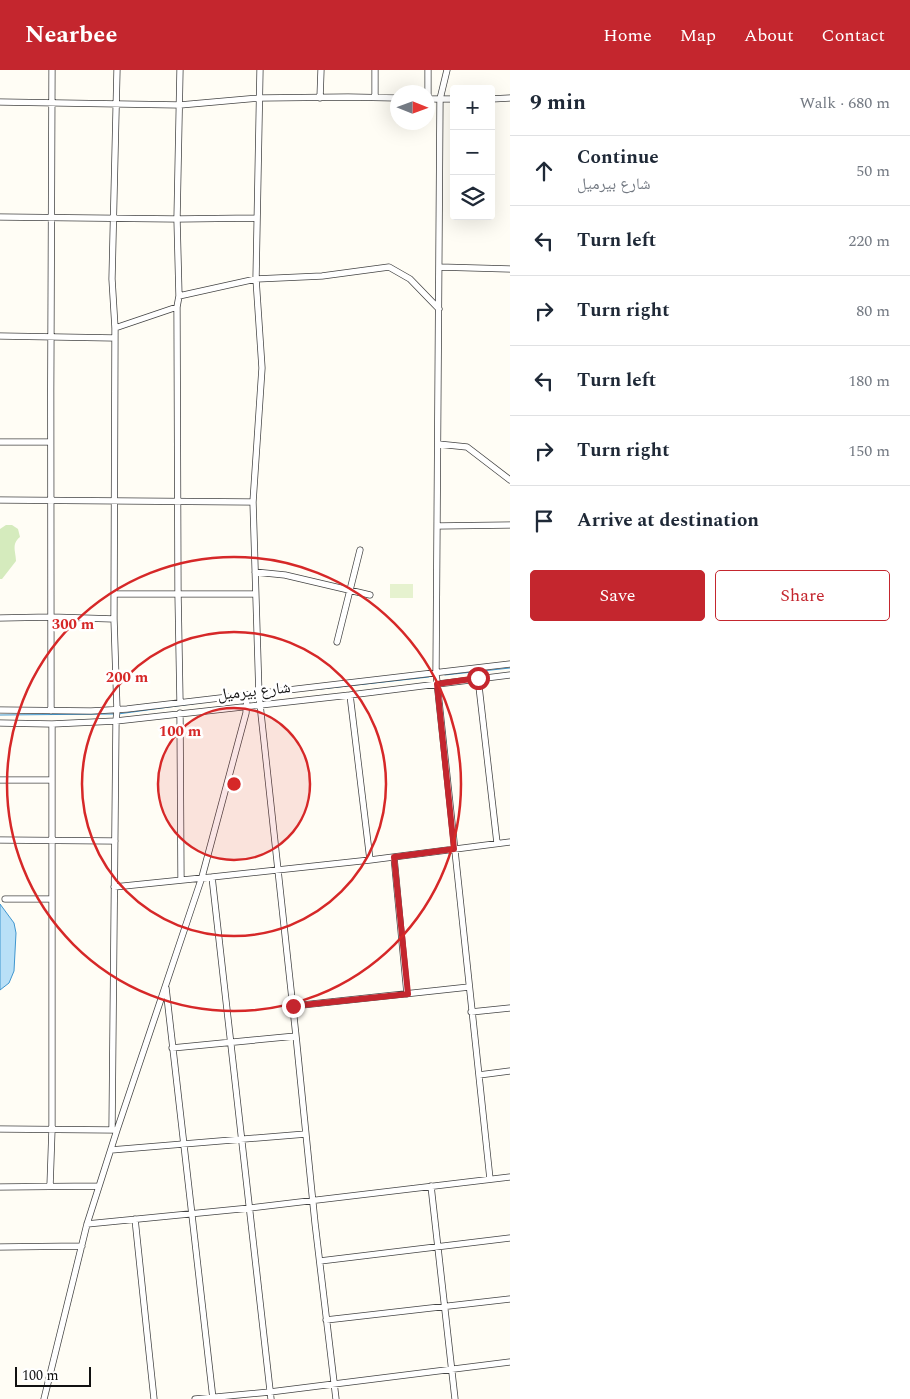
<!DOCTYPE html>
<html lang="en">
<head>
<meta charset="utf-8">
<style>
  :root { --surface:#fff; --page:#f2f2f3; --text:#1f2937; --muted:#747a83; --line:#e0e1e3; --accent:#c4262e }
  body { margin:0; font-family:Spectral,"Noto Naskh Arabic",serif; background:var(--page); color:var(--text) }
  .controls { position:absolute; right:15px; top:15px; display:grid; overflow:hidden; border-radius:5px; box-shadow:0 5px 20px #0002 }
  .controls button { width:45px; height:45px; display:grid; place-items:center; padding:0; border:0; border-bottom:1px solid var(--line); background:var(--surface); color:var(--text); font:25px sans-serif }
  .compass { position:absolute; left:390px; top:15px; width:45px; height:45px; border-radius:50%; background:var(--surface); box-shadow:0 5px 20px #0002; rotate:91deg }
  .scale { position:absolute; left:15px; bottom:12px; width:76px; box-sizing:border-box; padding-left:5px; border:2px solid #111; border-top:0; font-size:14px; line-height:18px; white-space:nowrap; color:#111; -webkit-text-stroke:4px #fff; paint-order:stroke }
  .stop { position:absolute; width:15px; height:15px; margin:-11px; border:4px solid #c4262e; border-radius:50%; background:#fff }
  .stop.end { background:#c4262e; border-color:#fff; box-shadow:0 1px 5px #0008 }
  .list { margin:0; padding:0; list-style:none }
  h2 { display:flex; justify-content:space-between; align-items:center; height:65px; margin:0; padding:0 20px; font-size:21px }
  h2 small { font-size:16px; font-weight:400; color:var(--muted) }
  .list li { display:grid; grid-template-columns:32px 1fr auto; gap:15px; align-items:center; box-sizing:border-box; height:70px; padding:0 20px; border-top:1px solid var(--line) }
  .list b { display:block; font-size:19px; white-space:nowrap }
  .list p { margin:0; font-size:16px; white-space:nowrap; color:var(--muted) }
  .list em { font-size:16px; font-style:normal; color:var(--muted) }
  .actions { display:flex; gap:10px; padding:15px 20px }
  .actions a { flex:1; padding:11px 0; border:1px solid var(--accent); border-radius:5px; text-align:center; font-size:18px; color:var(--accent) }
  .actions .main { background:var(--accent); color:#fff }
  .icon { flex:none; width:28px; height:28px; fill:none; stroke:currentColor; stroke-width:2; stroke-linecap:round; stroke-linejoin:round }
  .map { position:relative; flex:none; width:510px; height:1329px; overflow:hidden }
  header { display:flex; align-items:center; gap:30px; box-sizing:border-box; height:70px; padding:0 25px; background:var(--accent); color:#fff }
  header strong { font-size:24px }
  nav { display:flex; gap:28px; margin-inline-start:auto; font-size:18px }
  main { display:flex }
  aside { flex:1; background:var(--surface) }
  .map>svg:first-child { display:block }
</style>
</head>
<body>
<header>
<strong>Nearbee</strong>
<nav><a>Home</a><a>Map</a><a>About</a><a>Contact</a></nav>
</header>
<main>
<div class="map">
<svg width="510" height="1329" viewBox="0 0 510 1329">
  <rect width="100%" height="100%" fill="#fffdf5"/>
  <path fill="#d5ebbd" d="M 6,455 L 12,455 L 18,459 L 20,467 C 11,474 16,482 16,491 L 2,509 L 0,509 L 0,459 Z"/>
  <path fill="#e6f2cf" d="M 390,514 L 413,514 L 413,528 L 390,528 Z"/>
  <path fill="#b9e0f7" stroke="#3f96cf" d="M 0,834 L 14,853 L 16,863 L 14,901 L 9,913 L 0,920 Z"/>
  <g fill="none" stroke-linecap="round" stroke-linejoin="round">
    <path stroke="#3f96cf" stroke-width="1" d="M 445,605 L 510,598
      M 321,619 L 429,607
      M 118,644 L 206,632
      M 0,645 L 114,644"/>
    <g stroke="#444" stroke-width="7">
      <path id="minor" d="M 260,0 L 256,209 L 262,298 L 253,432 L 259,625 L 296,966 L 315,1153 L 336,1329
        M 447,0 L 440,29 L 436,603 L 490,1109
        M 375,27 L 375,0
        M 320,28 L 321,0
        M 428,29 L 428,0
        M 428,29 L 454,29
        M 491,29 L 510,28
        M 0,32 L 180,35 L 260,28 L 348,27 L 398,28
        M 0,147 L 177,149 L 257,148
        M 439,197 L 510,199
        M 179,226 L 256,209 L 322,206 L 389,197 L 410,209 L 439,239
        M 115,258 L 177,237
        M 0,266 L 115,268
        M 0,372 L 50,372
        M 438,374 L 467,377 L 510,410
        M 0,430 L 253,432
        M 437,456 L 510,455
        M 255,502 L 285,505 L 370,525
        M 114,524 L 255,524
        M 0,548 L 51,547 L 114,549
        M 337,572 L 360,480
        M 478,608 L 497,773
        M 350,625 L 370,790
        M 180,632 L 178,523 L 177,237 L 179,226 L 177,149 L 180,0
        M 0,640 L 91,641 L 127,639 L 510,594
        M 51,641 C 50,427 51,214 52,0
        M 180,643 L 181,810
        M 0,653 L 52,654 L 116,651 L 350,625 L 510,605
        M 0,710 L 52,710
        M 0,770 L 115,771
        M 394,787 L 407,924
        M 212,807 L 370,790 L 510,772
        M 114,817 L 212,807 L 271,1329
        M 5,829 L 52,829
        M 166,918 L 213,1329
        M 293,936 L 469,917
        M 471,942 L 510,938
        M 172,978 L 296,966
        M 479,1005 L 510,1001
        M 0,1059 L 115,1060
        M 112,1059 L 116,651 L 117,640 L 114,549 L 115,258 L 112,209 L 117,0
        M 111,1080 L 306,1064
        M 50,1116 L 52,1059 L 52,654
        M 431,1116 L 455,1329
        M 0,1117 L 99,1116
        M 135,1149 L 154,1329
        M 87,1154 L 250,1138 L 510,1107
        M 0,1177 L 82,1176
        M 320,1191 L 510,1168
        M 326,1250 L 510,1229
        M 44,1329 L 87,1154 L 117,1060 L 202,807 L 246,643 L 247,626
        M 195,1329 L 270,1322 L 510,1292"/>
    </g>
    <use href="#minor" stroke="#fff" stroke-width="5.5"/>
  </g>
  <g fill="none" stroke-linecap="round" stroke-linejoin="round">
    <path stroke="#c4262e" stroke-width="6" d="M 293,936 L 408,924 L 394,787 L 454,779 L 437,614 L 478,608"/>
  </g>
  <circle cx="234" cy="714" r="76" fill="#d62828" fill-opacity=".12"/>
  <g fill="none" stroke="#d62828" stroke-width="2.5">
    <circle cx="234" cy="714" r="76"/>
    <circle cx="234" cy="714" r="152"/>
    <circle cx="234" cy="714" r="227"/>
  </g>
  <g text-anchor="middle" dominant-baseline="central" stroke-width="5" stroke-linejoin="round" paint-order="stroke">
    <g font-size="16" fill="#111" stroke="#fff">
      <text transform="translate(254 621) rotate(-6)">شارع بيرميل</text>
    </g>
  </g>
  <circle cx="234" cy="714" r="8" fill="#d62828" stroke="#fff" stroke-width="2.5"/>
  <g font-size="15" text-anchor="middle" font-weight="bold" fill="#d62828" stroke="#fff" stroke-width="5" stroke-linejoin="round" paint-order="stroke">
    <text x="73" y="559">300 m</text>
    <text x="127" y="612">200 m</text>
    <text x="180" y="666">100 m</text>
  </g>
</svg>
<div class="controls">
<button>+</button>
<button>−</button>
<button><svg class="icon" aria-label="layers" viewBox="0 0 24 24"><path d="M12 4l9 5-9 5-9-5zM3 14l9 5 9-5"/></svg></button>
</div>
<svg class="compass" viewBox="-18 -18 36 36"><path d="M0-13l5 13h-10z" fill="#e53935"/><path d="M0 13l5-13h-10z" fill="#747a83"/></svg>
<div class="scale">100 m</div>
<div class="stop" style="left:478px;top:608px"></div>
<div class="stop end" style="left:293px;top:936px"></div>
</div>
<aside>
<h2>9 min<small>Walk · 680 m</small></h2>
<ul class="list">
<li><svg class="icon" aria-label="ahead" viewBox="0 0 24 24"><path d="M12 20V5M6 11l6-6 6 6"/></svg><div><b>Continue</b><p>شارع بيرميل</p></div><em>50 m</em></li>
<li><svg class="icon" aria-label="left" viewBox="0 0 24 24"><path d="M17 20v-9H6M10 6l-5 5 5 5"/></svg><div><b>Turn left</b></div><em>220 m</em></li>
<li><svg class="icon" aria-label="right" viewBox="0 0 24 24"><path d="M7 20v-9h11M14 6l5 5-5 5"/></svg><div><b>Turn right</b></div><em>80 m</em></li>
<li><svg class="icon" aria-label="left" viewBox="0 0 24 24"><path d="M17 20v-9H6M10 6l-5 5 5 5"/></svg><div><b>Turn left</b></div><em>180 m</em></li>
<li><svg class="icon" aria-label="right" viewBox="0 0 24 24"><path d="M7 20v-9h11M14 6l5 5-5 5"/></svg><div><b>Turn right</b></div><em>150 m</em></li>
<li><svg class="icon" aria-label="arrive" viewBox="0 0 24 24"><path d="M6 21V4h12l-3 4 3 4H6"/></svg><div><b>Arrive at destination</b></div></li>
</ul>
<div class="actions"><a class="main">Save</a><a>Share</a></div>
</aside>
</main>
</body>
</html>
